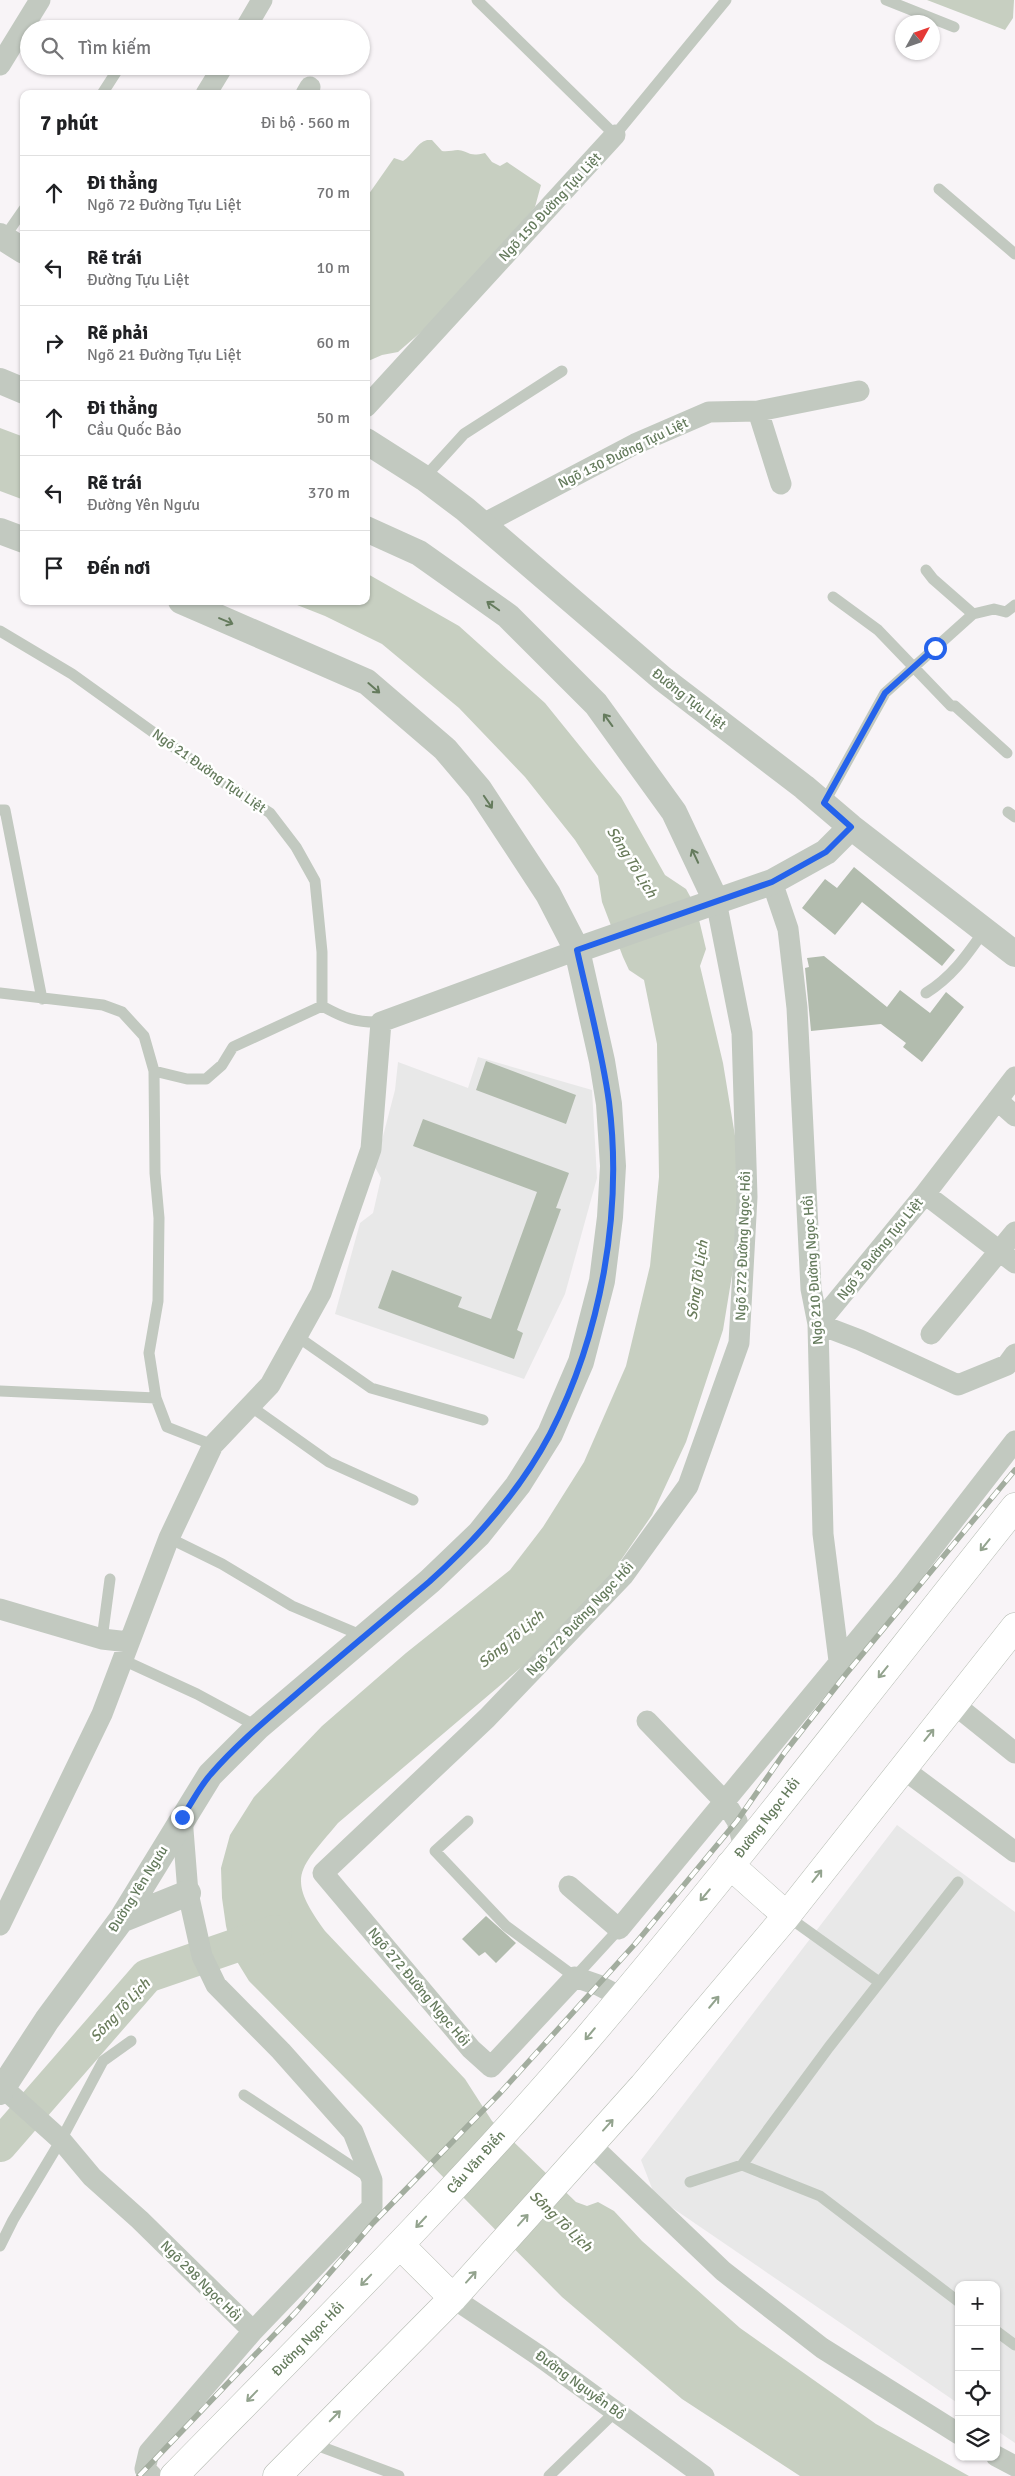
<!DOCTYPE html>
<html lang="vi">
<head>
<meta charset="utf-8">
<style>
  :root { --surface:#fff; --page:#f2f2f2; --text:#202124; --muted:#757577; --line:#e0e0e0 }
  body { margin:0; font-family:Signika,sans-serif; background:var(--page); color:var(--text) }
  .controls { position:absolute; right:15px; bottom:15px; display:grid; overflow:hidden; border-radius:10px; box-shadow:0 1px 4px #0004 }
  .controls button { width:45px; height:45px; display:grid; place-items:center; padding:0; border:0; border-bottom:1px solid var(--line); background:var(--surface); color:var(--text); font:25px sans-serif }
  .compass { position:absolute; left:895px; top:15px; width:45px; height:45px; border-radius:50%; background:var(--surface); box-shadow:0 1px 4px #0004; rotate:50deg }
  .stop { position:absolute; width:15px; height:15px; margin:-11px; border:4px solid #2563eb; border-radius:50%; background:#fff }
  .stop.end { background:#2563eb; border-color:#fff; box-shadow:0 1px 5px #0008 }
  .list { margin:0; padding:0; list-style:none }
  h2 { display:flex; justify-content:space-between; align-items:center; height:65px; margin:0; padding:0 20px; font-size:21px }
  h2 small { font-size:16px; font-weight:400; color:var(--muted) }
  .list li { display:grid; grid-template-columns:32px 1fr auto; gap:15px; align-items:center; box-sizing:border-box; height:75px; padding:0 20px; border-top:1px solid var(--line) }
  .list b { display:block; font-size:19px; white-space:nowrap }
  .list p { margin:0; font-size:16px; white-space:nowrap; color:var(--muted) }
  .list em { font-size:16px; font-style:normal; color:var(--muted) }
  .icon { flex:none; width:28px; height:28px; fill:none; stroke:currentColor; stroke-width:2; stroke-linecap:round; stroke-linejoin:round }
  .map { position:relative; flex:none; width:1015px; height:2476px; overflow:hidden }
  .search { position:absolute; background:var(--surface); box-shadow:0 1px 4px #0004; left:20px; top:20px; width:350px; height:55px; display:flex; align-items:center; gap:12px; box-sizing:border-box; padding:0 18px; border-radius:28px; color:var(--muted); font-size:19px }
  .panel { position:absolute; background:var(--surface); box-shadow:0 1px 4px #0004; left:20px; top:90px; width:350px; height:515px; border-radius:10px }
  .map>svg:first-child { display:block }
</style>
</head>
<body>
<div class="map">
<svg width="1015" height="2476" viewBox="0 0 1015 2476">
  <rect width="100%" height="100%" fill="#f8f4f7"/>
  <path fill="#e8e8e8" d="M 478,1057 L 592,1090 L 597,1178 L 565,1294 L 524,1379 L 335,1314 L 360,1223 L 373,1213 L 381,1178 L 375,1167 L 395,1090 L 398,1062 L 468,1088 Z
    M 897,1825 L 1015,1912 L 1015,2443 L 996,2430 L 996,2285 L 959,2285 L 959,2404 L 655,2196 L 641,2160 Z"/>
  <path fill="#c7cfc1" d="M 927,0 L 1014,0 L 1013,18 L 1005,30 Z
    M 427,140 L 432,140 L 442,151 C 448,152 453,150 458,150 C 471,152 468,157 485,153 L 492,162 L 500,166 L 507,162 L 541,185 L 535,207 L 451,306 L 398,352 L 382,355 L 366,362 L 366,198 L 394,158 L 403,161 C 413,155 416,143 427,140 Z
    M 0,428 L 24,437 L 24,500 L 0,491 Z
    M 366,573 L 459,626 L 545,703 L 621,797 L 665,875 L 686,889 L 696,907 L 706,949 L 700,966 L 723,1063 L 736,1142 L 738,1239 L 723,1330 L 686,1442 L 652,1515 L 621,1560 L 608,1584 L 564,1631 L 338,1823 C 299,1870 285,1876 325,1931 L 465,2079 L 492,2121 L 576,2202 L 587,2206 L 598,2202 L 614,2211 L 642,2241 L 740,2328 L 876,2424 L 969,2476 L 800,2476 L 682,2399 L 562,2297 L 249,1981 L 233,1955 L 226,1926 L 222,1898 L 221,1868 L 230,1835 L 254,1797 L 322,1726 L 406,1653 L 510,1570 L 543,1527 L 584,1462 L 626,1366 L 650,1266 L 659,1177 L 657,1044 L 644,980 L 629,970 L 623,957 L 602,902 L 598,876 L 575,840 L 525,777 L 459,708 L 382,644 L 325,616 L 287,601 L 366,601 Z"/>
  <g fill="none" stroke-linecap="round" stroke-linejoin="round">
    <path stroke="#c7cfc1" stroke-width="34" d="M 0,2145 L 147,1976 L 275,1932"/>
  </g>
  <path fill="#b2bcae" d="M 854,867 L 955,950 L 942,966 L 862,902 L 835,935 L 802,908 L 825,879 L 837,888 Z
    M 824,956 L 887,1007 L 900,990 L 930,1013 L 946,992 L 964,1007 L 922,1062 L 903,1047 L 906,1043 L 881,1024 L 811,1031 L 805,968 L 809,967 L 807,958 Z
    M 486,1061 L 576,1095 L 566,1124 L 476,1090 Z
    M 423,1119 L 569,1173 L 556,1208 L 561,1209 L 517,1330 L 523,1333 L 514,1359 L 378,1308 L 392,1270 L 462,1297 L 458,1307 L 491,1319 L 537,1192 L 413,1146 Z
    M 486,1916 L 516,1943 L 496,1963 L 485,1952 L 479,1956 L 462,1939 Z"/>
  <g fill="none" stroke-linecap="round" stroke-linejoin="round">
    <g stroke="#b4bab1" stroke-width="29">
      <path id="trunk" d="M 730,1865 L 786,1915
        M 400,2245 L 453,2298
        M 174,2476 C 314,2333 456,2192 586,2040 C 734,1866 873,1685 1015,1507
        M 277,2476 L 453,2298 L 643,2086 L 784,1919 L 1015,1627"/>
    </g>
    <path stroke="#c2c9c0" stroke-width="11" d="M 477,0 L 615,135 L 726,0
      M 886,0 L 954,27
      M 102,94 L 120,66
      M 939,189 L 1015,254
      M 4,238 L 24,209
      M 424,478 L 464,434 L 562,371
      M 926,570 L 933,579 L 973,614
      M 833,597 L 878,630 L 951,706 L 955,706 L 1007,753
      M 0,631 L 72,674 L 221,781 L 270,813 L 296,847 L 315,881 L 322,952 L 322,1006
      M 824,803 L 885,693 L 973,614 L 994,609 L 1006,612 L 1015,605
      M 0,810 L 5,810 L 42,999
      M 1008,812 L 1015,817
      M 0,993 L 103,1005 L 122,1012 L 144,1036 L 154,1071 L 187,1079 L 206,1079 L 222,1065 L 233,1047 L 322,1006
      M 926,993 C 952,977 967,955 984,931
      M 322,1006 C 344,1018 356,1023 381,1022
      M 154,1071 L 155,1173 L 159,1218 L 158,1301 L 149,1353 L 156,1398 L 167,1427 L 213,1445
      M 298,1337 L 371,1388 L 483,1420
      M 0,1391 L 156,1398
      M 250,1406 L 329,1462 L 413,1500
      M 169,1538 L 222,1564 L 292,1606 L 363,1636
      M 102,1639 L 110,1579
      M 123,1660 L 197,1694 L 258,1727
      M 468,1821 L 435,1851 L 506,1926 L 575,1977 L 619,1929
      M 787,1916 L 879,1982
      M 244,2095 L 368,2177
      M 742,2165 L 829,2047 L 958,1882
      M 690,2182 L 742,2165 L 820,2196 L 959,2302
      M 0,2246 L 13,2220 L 61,2140 L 103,2061 L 131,2041
      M 996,2331 L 1015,2345
      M 311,2443 L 399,2476
      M 549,2476 L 616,2411"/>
    <path stroke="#c2c9c0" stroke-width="21" d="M 245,29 L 262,0
      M 0,65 L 40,0
      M 206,94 L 223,66
      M 306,94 L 310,87
      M 366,407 L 615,135
      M 758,411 L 781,484
      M 483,524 L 635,444 L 709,412 L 758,411 L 859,391
      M 772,882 L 788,929 L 797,1008 L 811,1289 L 818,1324 L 823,1534 L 839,1661
      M 1015,1077 L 925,1194 L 818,1324 L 860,1340 L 958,1385 L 1007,1365 L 1015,1354
      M 997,1100 L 1015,1116
      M 925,1194 L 1015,1263
      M 931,1334 L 1015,1232
      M 0,1609 L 102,1639 L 129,1642
      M 954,1704 L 1015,1753
      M 647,1721 L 725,1802 L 737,1821 L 744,1847
      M 902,1768 L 1015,1852
      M 182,1817 L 188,1893 L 202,1956 L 216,1985 L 281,2051 L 353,2132 L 372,2180 L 372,2207 L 253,2331
      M 569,1886 L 619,1929 L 905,1583 L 1015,1441
      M 0,1925 L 102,1714 L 169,1538 L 213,1445 L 270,1385 L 321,1293 L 371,1149 L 381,1022 L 577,950
      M 621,1997 L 598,1985 L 575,1977 L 491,2067 L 471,2049 L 323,1873 L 487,1718 L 623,1576 L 688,1486 L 739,1343 L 747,1197 L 742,1033 L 716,901
      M 0,2085 L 61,2140 L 92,2177 L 140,2220 L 253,2331 L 149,2452 L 145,2469 L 152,2476
      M 591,2145 L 723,2271 L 822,2348 L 959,2434
      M 453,2298 L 538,2355 L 704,2476
      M 996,2456 L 1015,2466"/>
    <path stroke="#c2c9c0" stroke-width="26" d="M 0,236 L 24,251
      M 0,381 L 24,391
      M 366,441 L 424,478 L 465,509 L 663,679 L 804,787 L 851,827 L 1015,954
      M 366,529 L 419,553 L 508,616 L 596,704 L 674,812 L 716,901
      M 0,531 L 24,540
      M 577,950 L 772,882 L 826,852 L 851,827
      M 121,1920 L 188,1893
      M 0,2092 L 47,2020 L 121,1920 L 210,1775 L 258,1727 L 430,1581 L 479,1534 L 518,1485 L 550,1434 L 581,1362 L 602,1281 L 610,1217 L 613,1166 L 609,1104 L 602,1061 L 577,950 L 548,894 L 479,789 L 445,749 L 367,682 L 181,601"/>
    <use href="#trunk" stroke="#fff" stroke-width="28"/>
    <g stroke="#a3ad9f" stroke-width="5.5">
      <path id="rail" d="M 139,2476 L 296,2312 L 373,2223 L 501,2092 L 635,1944 L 737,1821 L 785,1752 L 846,1674 L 1015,1470"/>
    </g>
    <use href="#rail" stroke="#fff" stroke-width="4" stroke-dasharray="11" stroke-linecap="butt"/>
  </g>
  <defs><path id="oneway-shaft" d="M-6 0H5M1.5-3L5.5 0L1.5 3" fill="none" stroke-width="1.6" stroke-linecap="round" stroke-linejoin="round" transform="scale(1.25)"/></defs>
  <g stroke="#657b5d">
    <use href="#oneway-shaft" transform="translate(493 606) rotate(-145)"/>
    <use href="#oneway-shaft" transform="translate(226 621) rotate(23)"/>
    <use href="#oneway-shaft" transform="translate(374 688) rotate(41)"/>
    <use href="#oneway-shaft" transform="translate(608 720) rotate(-126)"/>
    <use href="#oneway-shaft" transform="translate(488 802) rotate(56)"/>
    <use href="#oneway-shaft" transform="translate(695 856) rotate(-115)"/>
  </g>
  <g stroke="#93a38e">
    <use href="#oneway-shaft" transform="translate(985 1545) rotate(129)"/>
    <use href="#oneway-shaft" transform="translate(883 1672) rotate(129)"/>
    <use href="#oneway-shaft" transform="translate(929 1735) rotate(-51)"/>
    <use href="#oneway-shaft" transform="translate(817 1876) rotate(-52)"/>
    <use href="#oneway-shaft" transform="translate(705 1895) rotate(130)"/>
    <use href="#oneway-shaft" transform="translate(714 2002) rotate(-50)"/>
    <use href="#oneway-shaft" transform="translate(590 2034) rotate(130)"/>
    <use href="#oneway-shaft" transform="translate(608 2125) rotate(-48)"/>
    <use href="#oneway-shaft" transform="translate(523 2220) rotate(-48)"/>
    <use href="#oneway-shaft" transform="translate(421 2222) rotate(133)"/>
    <use href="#oneway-shaft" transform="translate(471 2277) rotate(-48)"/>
    <use href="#oneway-shaft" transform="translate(366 2280) rotate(134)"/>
    <use href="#oneway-shaft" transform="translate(252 2396) rotate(134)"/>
    <use href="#oneway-shaft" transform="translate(335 2416) rotate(-45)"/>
  </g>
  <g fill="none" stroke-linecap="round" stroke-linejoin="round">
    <path stroke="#2563eb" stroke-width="6" d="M 182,1817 C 192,1803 200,1786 211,1774 C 236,1745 266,1720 294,1696 C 339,1657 384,1620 429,1582 C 476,1540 520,1491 550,1434 C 601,1335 623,1212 609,1102 C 602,1051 588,1000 577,950 L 772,882 L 826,852 L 851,827 L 824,803 L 885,693 L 935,648"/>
  </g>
  <g text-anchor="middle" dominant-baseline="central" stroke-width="5" stroke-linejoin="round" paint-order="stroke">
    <g font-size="14" fill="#657b5d" stroke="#fff">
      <text transform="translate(550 207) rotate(-47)">Ngõ 150 Đường Tựu Liệt</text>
      <text transform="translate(623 453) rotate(-26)">Ngõ 130 Đường Tựu Liệt</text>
      <text transform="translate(689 699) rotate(38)">Đường Tựu Liệt</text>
      <text transform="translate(209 771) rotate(35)">Ngõ 21 Đường Tựu Liệt</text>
      <text transform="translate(743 1246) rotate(-88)">Ngõ 272 Đường Ngọc Hồi</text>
      <text transform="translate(880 1249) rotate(-51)">Ngõ 3 Đường Tựu Liệt</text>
      <text transform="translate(813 1270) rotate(-94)">Ngõ 210 Đường Ngọc Hồi</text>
      <text transform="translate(580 1619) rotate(-47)">Ngõ 272 Đường Ngọc Hồi</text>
      <text transform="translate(767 1818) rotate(-52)">Đường Ngọc Hồi</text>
      <text transform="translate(138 1889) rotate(-58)">Đường Yên Ngưu</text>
      <text transform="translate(419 1987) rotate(50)">Ngõ 272 Đường Ngọc Hồi</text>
      <text transform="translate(476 2162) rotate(-48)">Cầu Văn Điển</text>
      <text transform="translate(201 2281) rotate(45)">Ngõ 298 Ngọc Hồi</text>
      <text transform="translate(308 2339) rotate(-46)">Đường Ngọc Hồi</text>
      <text transform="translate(580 2385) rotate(36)">Đường Nguyễn Bồ</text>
    </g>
    <g font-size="15" font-style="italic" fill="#6a7c5c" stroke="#fff">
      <text transform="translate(632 862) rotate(58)">Sông Tô Lịch</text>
      <text transform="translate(697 1280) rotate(-82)">Sông Tô Lịch</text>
      <text transform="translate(511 1639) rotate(-40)">Sông Tô Lịch</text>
      <text transform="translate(120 2010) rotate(-47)">Sông Tô Lịch</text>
      <text transform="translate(561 2221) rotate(44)">Sông Tô Lịch</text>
    </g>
  </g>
</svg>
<div class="controls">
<button>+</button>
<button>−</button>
<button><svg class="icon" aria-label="locate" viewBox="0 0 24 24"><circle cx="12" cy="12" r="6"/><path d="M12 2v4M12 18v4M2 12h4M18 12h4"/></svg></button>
<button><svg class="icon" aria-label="layers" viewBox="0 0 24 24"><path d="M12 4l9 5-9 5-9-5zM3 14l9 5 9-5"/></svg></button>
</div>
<svg class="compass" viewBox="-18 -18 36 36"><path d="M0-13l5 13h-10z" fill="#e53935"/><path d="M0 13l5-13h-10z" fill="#757577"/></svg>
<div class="stop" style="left:935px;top:648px"></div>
<div class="stop end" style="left:182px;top:1817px"></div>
<div class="search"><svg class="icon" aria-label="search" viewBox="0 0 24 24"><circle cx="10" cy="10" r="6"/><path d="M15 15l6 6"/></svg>Tìm kiếm</div>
<section class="panel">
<h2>7 phút<small>Đi bộ · 560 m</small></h2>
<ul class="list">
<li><svg class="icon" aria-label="ahead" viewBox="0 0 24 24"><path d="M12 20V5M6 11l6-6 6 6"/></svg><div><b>Đi thẳng</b><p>Ngõ 72 Đường Tựu Liệt</p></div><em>70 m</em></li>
<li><svg class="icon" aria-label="left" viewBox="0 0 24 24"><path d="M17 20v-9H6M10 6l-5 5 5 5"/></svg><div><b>Rẽ trái</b><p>Đường Tựu Liệt</p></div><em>10 m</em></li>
<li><svg class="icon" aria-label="right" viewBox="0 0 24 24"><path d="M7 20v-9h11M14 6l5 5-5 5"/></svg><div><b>Rẽ phải</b><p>Ngõ 21 Đường Tựu Liệt</p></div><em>60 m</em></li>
<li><svg class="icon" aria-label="ahead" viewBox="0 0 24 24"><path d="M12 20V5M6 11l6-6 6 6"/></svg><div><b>Đi thẳng</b><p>Cầu Quốc Bảo</p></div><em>50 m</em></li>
<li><svg class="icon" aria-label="left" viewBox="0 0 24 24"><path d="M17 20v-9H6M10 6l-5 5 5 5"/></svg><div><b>Rẽ trái</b><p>Đường Yên Ngưu</p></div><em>370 m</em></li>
<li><svg class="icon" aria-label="arrive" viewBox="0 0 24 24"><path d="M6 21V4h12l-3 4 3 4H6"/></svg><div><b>Đến nơi</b></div></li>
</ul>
</section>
</div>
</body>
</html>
